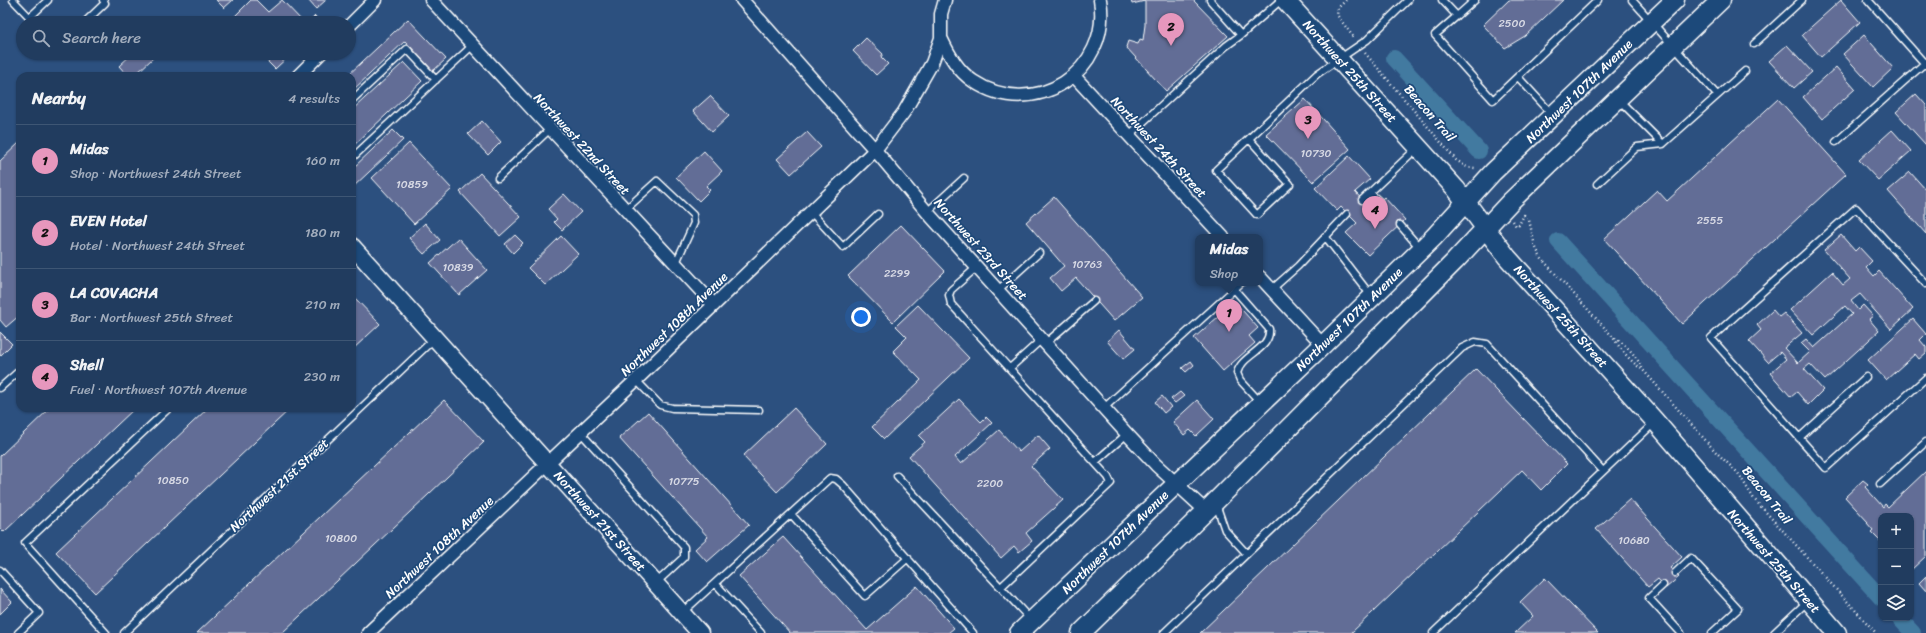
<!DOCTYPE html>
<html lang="en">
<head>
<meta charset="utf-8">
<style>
  :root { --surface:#213c5f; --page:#294365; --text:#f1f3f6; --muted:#a2adbd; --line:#3e5674; --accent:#e797bd }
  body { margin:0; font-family:Sriracha,sans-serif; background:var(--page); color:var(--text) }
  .controls { position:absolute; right:12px; bottom:12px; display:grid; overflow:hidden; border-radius:8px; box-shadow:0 1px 3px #0004 }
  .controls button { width:36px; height:36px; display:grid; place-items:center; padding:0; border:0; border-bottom:1px solid var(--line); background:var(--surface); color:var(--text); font:20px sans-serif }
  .you { position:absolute; left:861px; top:317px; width:14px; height:14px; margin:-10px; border:3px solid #fff; border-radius:50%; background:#1a73e8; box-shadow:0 0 0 6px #1a73e833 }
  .badge { display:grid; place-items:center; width:26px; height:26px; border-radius:50%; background:var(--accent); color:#111; font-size:13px; font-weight:700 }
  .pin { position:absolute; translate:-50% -33px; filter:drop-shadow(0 1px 2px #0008) }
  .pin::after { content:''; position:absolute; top:21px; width:14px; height:12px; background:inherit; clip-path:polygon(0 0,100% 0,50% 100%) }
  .popup { position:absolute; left:1195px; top:234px; width:68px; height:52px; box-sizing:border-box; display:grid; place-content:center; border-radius:8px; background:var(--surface); filter:drop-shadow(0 1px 3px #0005); font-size:13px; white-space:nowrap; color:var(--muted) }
  .popup b { font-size:15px; color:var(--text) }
  .popup::after { content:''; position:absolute; left:50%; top:100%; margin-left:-8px; border:8px solid transparent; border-top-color:var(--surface) }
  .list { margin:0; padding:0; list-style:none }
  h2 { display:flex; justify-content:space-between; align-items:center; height:52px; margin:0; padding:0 16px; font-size:17px }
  h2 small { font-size:13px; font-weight:400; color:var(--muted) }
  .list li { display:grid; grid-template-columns:26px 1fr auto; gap:12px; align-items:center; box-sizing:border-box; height:72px; padding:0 16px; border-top:1px solid var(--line) }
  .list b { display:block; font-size:15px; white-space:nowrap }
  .list p { margin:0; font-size:13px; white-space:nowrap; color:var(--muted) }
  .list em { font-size:13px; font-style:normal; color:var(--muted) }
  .icon { flex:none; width:22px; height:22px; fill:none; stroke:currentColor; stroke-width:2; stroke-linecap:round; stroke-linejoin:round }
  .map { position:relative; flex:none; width:1926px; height:633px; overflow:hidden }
  .search { position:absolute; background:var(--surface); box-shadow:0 1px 3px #0004; left:16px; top:16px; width:340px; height:44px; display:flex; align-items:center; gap:10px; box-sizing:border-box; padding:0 14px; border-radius:22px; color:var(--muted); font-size:15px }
  .panel { position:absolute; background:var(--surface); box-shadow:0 1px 3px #0004; left:16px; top:72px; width:340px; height:340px; border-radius:12px }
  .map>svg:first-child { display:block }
</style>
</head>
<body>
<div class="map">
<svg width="1926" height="633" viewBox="0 0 1926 633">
  <rect width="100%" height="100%" fill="#2c507f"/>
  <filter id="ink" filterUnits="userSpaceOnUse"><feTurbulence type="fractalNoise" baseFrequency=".025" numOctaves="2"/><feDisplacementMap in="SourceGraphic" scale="8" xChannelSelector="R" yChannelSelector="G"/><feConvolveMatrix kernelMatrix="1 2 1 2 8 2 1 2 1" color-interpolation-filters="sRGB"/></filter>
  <g filter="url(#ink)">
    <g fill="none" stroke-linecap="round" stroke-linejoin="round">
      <path stroke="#437aa0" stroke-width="16" d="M 1394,58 L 1479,151
        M 1558,241 L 1881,598
        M 1899,618 L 1913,633"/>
    </g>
    <path fill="#626d96" stroke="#fff" d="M 216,0 L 233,0 L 224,8 Z
      M 251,0 L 256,0 L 268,12 L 282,0 L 304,23 L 230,23 L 229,22 Z
      M 308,0 L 326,0 L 316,9 Z
      M 1131,0 L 1193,0 L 1228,36 L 1166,91 L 1126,47 L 1128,41 L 1138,44 L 1140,39 L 1143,40 L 1145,25 L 1145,1 L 1132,4 Z
      M 1509,0 L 1563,0 L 1525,36 L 1505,48 L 1483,25 Z
      M 1841,0 L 1860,22 L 1821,57 L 1802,35 Z
      M 315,16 L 321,23 L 308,23 Z
      M 408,19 L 446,59 L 433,71 L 405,41 L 352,91 L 352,76 L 347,76 Z
      M 1864,35 L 1893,68 L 1873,87 L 1843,54 Z
      M 866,38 L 883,54 L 881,57 L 888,64 L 876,75 L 853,51 Z
      M 1787,45 L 1812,72 L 1794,88 L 1769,61 Z
      M 133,53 L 150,53 L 154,57 L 134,76 L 128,76 L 119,66 Z
      M 259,53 L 292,53 L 275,69 Z
      M 404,62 L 422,81 L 352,147 L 352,110 Z
      M 1836,67 L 1855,89 L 1822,119 L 1803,97 Z
      M 1916,94 L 1926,105 L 1926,145 L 1896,112 Z
      M 710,96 L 729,116 L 712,132 L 693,111 Z
      M 1305,99 L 1350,149 L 1313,182 L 1266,134 Z
      M 1778,99 L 1846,174 L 1682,324 L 1604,239 L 1657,190 L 1667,201 Z
      M 482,121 L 501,142 L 488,155 L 468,134 Z
      M 393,130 L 403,140 L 352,188 L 352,169 Z
      M 1892,130 L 1911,151 L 1878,180 L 1859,160 Z
      M 807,132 L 821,147 L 791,174 L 777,159 Z
      M 20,142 L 20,315 L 6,327 L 0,320 L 0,161 Z
      M 409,143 L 452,189 L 414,224 L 372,178 Z
      M 704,151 L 722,171 L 706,186 L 710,190 L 699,201 L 676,177 Z
      M 1349,156 L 1370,179 L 1355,192 L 1371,209 L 1384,197 L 1405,220 L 1368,255 L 1346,233 L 1357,223 L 1341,207 L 1337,211 L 1315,188 Z
      M 1910,172 L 1926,190 L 1926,234 L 1888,191 Z
      M 480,173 L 521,217 L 500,236 L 460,192 Z
      M 564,194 L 581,212 L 562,230 L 554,222 L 557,219 L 548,209 Z
      M 1054,197 L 1142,297 L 1114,321 L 1076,278 L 1061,291 L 1050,278 L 1064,266 L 1026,222 Z
      M 425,223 L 440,240 L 424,254 L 409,238 Z
      M 901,225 L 945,271 L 893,322 L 848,276 Z
      M 515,235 L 523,243 L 513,253 L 505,244 Z
      M 1841,235 L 1855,251 L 1859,247 L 1872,261 L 1866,267 L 1874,276 L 1879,271 L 1913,309 L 1891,329 L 1860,294 L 1851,301 L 1858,310 L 1863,305 L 1873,316 L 1869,319 L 1879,331 L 1825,380 L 1810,364 L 1804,369 L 1823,390 L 1808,405 L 1797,392 L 1791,397 L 1770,373 L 1786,359 L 1780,352 L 1768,362 L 1749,341 L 1761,330 L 1757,325 L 1773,310 L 1779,317 L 1784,313 L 1802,333 L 1784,348 L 1798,363 L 1810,352 L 1801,343 L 1806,339 L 1814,348 L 1852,314 L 1845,306 L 1813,335 L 1790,310 L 1832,272 L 1843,285 L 1850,279 L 1824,250 Z
      M 561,236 L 578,254 L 545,285 L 528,268 Z
      M 458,238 L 487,270 L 459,295 L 430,263 Z
      M 352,295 L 380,324 L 352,350 Z
      M 1235,302 L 1258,328 L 1249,336 L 1255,343 L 1223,371 L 1194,338 Z
      M 918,305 L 969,358 L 884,439 L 872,427 L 921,380 L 893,351 L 907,337 L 896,326 Z
      M 1913,319 L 1926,334 L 1920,340 L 1926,347 L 1926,353 L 1919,359 L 1915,354 L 1886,380 L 1868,360 Z
      M 1119,330 L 1135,349 L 1123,359 L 1107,341 Z
      M 0,332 L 12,344 L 0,356 Z
      M 1191,361 L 1194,365 L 1186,372 L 1182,368 Z
      M 1476,369 L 1567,464 L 1541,490 L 1522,470 L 1351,633 L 1200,633 Z
      M 1180,392 L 1184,396 L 1175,403 L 1171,399 Z
      M 1162,396 L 1171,407 L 1164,413 L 1155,402 Z
      M 959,399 L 981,422 L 986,417 L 992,423 L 955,457 L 961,464 L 999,430 L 1019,452 L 1038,435 L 1050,449 L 1031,466 L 1063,500 L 1026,533 L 1032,541 L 1019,552 L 1014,546 L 1001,558 L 909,456 L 925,442 L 919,436 Z
      M 444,400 L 484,442 L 282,633 L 197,633 Z
      M 1197,400 L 1214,419 L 1196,436 L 1190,430 L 1184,435 L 1173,422 Z
      M 50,408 L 135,408 L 4,532 L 0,528 L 0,456 Z
      M 208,408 L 291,408 L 95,593 L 56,552 Z
      M 794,408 L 827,444 L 777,492 L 743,456 Z
      M 648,412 L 749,525 L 707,562 L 695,549 L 708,537 L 619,438 Z
      M 1926,471 L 1926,556 L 1911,570 L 1911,516 L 1881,516 L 1881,542 L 1871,532 L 1873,530 L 1867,523 L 1868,522 L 1845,497 L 1863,480 L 1868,484 L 1865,487 L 1883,507 L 1885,504 L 1888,507 Z
      M 1630,499 L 1682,557 L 1670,568 L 1679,577 L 1666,588 L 1658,579 L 1648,587 L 1596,529 Z
      M 783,537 L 867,630 L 917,586 L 954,628 L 948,633 L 790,633 L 739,576 Z
      M 1926,576 L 1926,591 L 1919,583 Z
      M 1545,578 L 1598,633 L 1515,633 L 1533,616 L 1520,602 Z
      M 0,589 L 12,602 L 0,614 Z"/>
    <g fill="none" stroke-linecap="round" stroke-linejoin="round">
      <g stroke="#fff" stroke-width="9">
        <path id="service" d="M 13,0 L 35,23
          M 1210,0 L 1241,35 L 1281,0
          M 1442,0 L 1457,16 L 1435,35 L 1493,100 L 1598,0
          M 1632,0 L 1717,95
          M 1868,0 L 1926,65
          M 1457,16 L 1475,0
          M 30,17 L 48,0
          M 84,23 L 105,3 L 103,0
          M 1754,44 L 1802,0
          M 1518,77 L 1552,114
          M 352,100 L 407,49 L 436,80
          M 1619,100 L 1663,144
          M 1129,135 L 1226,46 L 1241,35
          M 1250,140 L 1290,184 L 1257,215 L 1216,170 L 1317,74 L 1367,40 L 1408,0
          M 1836,142 L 1926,62
          M 352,158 L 473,45
          M 498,178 L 549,130
          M 1597,184 L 1637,147 L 1663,144 L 1745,71
          M 1370,193 L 1379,201
          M 1362,200 L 1417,148
          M 625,210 L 657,181 L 693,215 L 694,223 L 675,265
          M 811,212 L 843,247 L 878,214
          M 927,212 L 964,178
          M 1400,225 L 1420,248
          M 1325,236 L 1372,297
          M 977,267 L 951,290 L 949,295 L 951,304 L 1108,477 L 1111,483 L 1001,587
          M 1926,284 L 1856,208 L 1711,338 L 1826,468 L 1926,378
          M 1234,289 L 1269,329 C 1271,350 1242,354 1237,373 L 1240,380 L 1261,403
          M 998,290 L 1039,253
          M 1271,290 L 1298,266 L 1347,214
          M 1046,343 L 1094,301
          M 1010,368 L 1042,339
          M 636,380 L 660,405 L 672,408 L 759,410
          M 0,388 L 20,370
          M 1104,408 L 1241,283
          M 581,433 L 684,547 L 684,557 L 656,583
          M 1799,438 L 1866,377
          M 1095,462 L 1127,434
          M 897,476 L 1031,620
          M 1880,484 L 1926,442
          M 1216,504 L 1225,530 L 1247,554
          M 791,514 L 865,596 L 908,558
          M 0,570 L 39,613 L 18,633
          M 1675,573 L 1691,558 L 1738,609 L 1712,633
          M 1663,585 L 1649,598 L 1681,633
          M 682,613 L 715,583
          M 106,633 L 25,543 L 169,408
          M 124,633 L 434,339
          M 761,633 L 715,583 L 830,478 L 836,479 L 843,485 L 973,633
          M 1164,633 L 1462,348 L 1475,342 L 1487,344 L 1603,471
          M 1433,633 L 1655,422
          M 1774,633 L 1808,601"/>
      </g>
      <g stroke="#fff" stroke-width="15">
        <path id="minor" d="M 431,0 L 714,305
          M 742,0 L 875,150 L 927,212 L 1127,434 L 1156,465 L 1206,511
          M 349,26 L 375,0
          M 941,38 C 949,55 958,71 973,81 C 1034,122 1112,71 1100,0
          M 298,76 L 321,53
          M 1074,76 L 1223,237
          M 1260,277 L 1323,345
          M 368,633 L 636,380 L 875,150 L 904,112 L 932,63 L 941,38 L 941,14 L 945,0"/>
      </g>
      <g stroke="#fff" stroke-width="19">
        <path id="tertiary" d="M 352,246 L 700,633"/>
      </g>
      <g stroke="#fff" stroke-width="21">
        <path id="secondary" d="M 1285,0 L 1456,189 L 1507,257 L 1655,421 L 1837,633
          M 1019,633 L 1323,345 L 1434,237 L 1493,172 L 1675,0
          M 1081,633 L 1206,511 L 1455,261 L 1511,201 L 1721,0"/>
      </g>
      <path stroke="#fff" stroke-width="2.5" stroke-dasharray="1 3" stroke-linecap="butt" d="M 1346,0 L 1338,8 L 1337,15 L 1354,38
        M 1365,53 L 1456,160 L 1467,167 L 1475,168
        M 1513,221 L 1516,226 L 1519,225 L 1524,215 L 1529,220 L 1535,246 L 1541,258 L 1613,337 C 1620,349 1631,362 1643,370 L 1716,452 L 1738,473 L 1754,499 L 1876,633
        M 1615,338 C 1627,345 1637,357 1643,370"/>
      <use href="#service" stroke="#1f4a7a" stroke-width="6"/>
      <use href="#minor" stroke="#1f4a7a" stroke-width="12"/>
      <use href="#tertiary" stroke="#1f4a7a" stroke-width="16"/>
      <use href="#secondary" stroke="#1f4a7a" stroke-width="18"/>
    </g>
  </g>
  <g text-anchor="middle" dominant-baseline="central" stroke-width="3.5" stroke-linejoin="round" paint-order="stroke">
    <g font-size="11" fill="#d8dae5">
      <text x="1512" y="23">2500</text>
      <text x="1316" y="153">10730</text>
      <text x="412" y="184">10859</text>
      <text x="1710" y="220">2555</text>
      <text x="1087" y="264">10763</text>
      <text x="458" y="267">10839</text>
      <text x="897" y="273">2299</text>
      <text x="173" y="480">10850</text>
      <text x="684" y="481">10775</text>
      <text x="990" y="483">2200</text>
      <text x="341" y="538">10800</text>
      <text x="1634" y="540">10680</text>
    </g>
    <g font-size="13" fill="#fff" stroke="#1f4a7a">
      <text transform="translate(1350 71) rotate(48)">Northwest 25th Street</text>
      <text transform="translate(1579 91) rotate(-44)">Northwest 107th Avenue</text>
      <text transform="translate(1430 113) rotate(49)">Beacon Trail</text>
      <text transform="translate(582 144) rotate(47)">Northwest 22nd Street</text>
      <text transform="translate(1159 147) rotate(47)">Northwest 24th Street</text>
      <text transform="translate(981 249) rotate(48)">Northwest 23rd Street</text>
      <text transform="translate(1561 316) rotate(48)">Northwest 25th Street</text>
      <text transform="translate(1349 319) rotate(-44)">Northwest 107th Avenue</text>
      <text transform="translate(674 324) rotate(-44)">Northwest 108th Avenue</text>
      <text transform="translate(279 485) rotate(-43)">Northwest 21st Street</text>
      <text transform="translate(1767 495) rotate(51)">Beacon Trail</text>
      <text transform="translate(600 521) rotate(48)">Northwest 21st Street</text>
      <text transform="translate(1115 542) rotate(-44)">Northwest 107th Avenue</text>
      <text transform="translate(439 547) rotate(-43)">Northwest 108th Avenue</text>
      <text transform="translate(1774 561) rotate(49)">Northwest 25th Street</text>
    </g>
  </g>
</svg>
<div class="controls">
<button>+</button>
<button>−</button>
<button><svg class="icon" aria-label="layers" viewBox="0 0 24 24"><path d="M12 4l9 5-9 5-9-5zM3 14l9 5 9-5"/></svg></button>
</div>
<div class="you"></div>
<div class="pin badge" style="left:1229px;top:332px">1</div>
<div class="popup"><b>Midas</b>Shop</div>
<div class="pin badge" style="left:1171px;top:46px">2</div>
<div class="pin badge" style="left:1308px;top:139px">3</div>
<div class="pin badge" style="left:1375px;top:229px">4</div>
<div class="search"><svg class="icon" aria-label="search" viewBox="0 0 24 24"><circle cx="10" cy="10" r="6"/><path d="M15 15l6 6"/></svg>Search here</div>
<section class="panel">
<h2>Nearby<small>4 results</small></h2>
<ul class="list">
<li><span class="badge">1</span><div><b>Midas</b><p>Shop · Northwest 24th Street</p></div><em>160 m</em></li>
<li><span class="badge">2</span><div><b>EVEN Hotel</b><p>Hotel · Northwest 24th Street</p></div><em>180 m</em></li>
<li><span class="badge">3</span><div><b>LA COVACHA</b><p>Bar · Northwest 25th Street</p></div><em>210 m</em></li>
<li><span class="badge">4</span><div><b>Shell</b><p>Fuel · Northwest 107th Avenue</p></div><em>230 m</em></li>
</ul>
</section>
</div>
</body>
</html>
